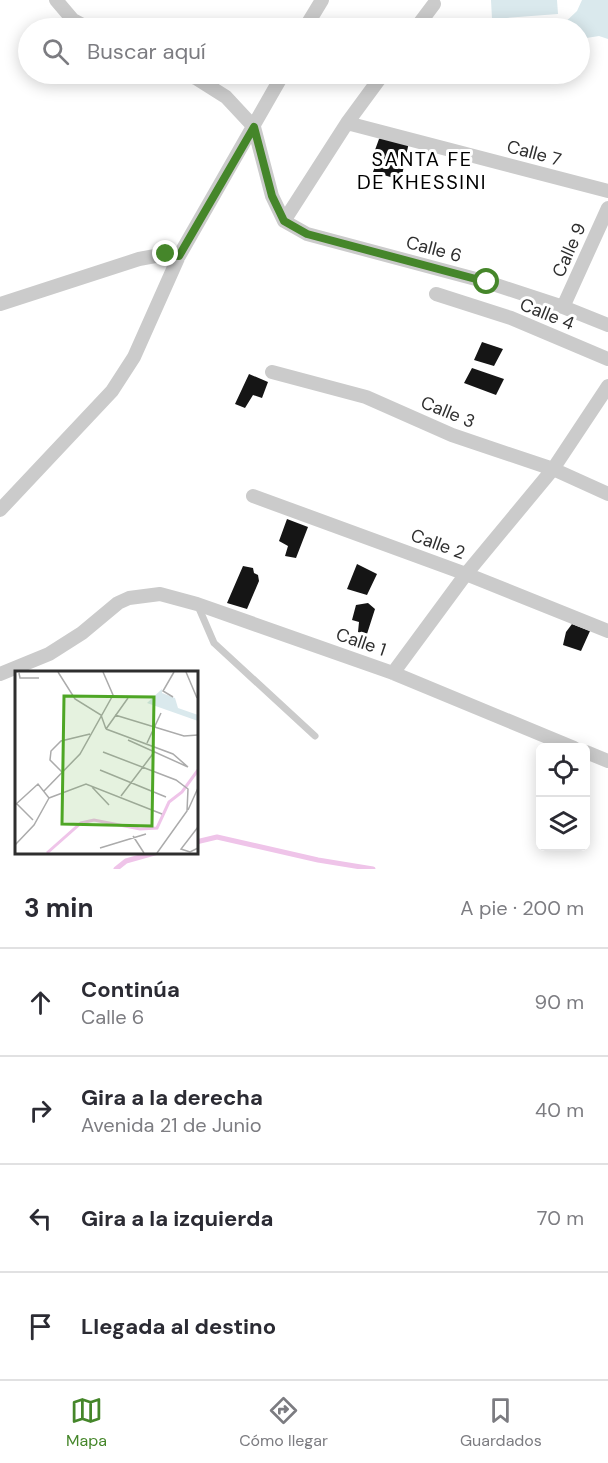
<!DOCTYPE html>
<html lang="es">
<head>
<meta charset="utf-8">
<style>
  :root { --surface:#fff; --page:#f7f7f7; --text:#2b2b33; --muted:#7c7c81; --line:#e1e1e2; --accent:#45862a }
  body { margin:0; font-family:"DM Sans",sans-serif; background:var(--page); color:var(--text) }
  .controls { position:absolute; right:18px; bottom:18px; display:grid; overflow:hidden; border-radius:9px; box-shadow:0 3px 15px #0003 }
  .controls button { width:54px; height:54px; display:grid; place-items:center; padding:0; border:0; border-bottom:2px solid var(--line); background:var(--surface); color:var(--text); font:30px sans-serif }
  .stop { position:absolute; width:18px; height:18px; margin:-14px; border:4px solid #45862a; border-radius:50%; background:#fff }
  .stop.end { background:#45862a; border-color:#fff; box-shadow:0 2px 6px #0008 }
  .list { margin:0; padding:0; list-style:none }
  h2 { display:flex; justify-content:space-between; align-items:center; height:78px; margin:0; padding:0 24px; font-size:26px }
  h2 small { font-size:20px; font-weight:400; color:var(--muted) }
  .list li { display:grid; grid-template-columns:39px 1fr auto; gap:18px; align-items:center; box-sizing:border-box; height:108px; padding:0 24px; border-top:2px solid var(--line) }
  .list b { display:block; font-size:22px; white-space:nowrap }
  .list p { margin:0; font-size:20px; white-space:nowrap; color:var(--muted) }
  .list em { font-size:20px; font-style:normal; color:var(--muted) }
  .icon { flex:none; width:33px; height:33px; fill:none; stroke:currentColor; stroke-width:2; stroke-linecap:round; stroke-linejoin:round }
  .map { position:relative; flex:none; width:608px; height:869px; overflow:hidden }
  .search { position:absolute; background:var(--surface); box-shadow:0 3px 15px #0003; left:18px; right:18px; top:18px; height:66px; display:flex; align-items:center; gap:15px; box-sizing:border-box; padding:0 21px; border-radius:33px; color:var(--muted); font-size:22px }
  .sheet { height:510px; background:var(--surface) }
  nav { display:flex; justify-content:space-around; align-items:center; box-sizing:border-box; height:84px; border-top:2px solid var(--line); background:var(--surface); font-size:16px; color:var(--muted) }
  nav a { display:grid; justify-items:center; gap:3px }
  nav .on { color:var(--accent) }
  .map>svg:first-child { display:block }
</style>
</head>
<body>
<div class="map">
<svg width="608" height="869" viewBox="0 0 608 869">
  <rect width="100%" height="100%" fill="#fff"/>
  <path fill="#dae9ed" d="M 491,0 L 557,0 L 558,14 L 492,19 Z
    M 582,0 L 608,0 L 608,39 L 599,36 L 580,39 L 580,28 L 559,28 L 577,11 Z"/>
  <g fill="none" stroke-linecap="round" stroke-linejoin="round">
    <path stroke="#efc4e9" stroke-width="5" d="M 196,842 L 217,837 L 318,860 L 373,869
      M 116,869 L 126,861 L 158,852"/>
  </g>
  <path fill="#151515" d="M 383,136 L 409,142 L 401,180 L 373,172 L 380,152 L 375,150 L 379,139 Z
    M 482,342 L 503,349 L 494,366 L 474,360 Z
    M 472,368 L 504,379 L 496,395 L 464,383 Z
    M 249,374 L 268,382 L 262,398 L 253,395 L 245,408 L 235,404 Z
    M 287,519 L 308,527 L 296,558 L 285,556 L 288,546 L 279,541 Z
    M 357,564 L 377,574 L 367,595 L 347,589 Z
    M 243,566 L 253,568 L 254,573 L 258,575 L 259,581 L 247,609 L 227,603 Z
    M 368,603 L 375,609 L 367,634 L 358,632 L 359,622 L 352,620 L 356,605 Z
    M 572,624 L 590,631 L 581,651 L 563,645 L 566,632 Z"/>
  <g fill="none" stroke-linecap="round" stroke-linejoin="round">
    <path stroke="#cbcbcb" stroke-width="7" d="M 198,606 L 214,643 L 315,736"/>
    <path stroke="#cbcbcb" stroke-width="14" d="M 56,0 L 73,20 L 88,28
      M 305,28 L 322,0
      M 416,28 L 434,4
      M 184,74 L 196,78 L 226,97 L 254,127 L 272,196 L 284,221
      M 347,123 L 608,191
      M 284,221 L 307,234 L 487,282 L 563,307 L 608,325
      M 284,221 L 347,123 L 383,74
      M 436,294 L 511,318 L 608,359
      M 0,304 L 139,259 L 166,254 L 179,256
      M 563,307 L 608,208
      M 272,372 L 366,397 L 452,435 L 553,469 L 608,494
      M 253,496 L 466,574 L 608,631
      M 0,510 L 112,391 L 134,357 L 179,256 L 283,74
      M 393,673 L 466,574 L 553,469 L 608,386
      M 0,674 L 49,654 L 82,633 L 118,603 L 129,598 L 160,594 L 197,604 L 393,673 L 574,748
      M 586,752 L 608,761"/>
  </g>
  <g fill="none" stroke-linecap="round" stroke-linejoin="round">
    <path stroke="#45862a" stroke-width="8" d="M 166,254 L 179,256 L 254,127 L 272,196 L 284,221 L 307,234 L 487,282"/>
  </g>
  <g text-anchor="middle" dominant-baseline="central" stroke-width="6" stroke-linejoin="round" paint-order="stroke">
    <g font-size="18" fill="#2e2e2e" stroke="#fff">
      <text transform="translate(534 153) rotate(15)">Calle 7</text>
      <text transform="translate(434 249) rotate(15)">Calle 6</text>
      <text transform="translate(569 250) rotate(-66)">Calle 9</text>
      <text transform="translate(547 314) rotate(22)">Calle 4</text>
      <text transform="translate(448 412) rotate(22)">Calle 3</text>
      <text transform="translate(438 544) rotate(20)">Calle 2</text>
      <text transform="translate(361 642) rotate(19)">Calle 1</text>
    </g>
    <g font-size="20" letter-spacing="1.5" fill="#000" stroke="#fff">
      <text x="422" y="159">SANTA FE<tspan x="422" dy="23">DE KHESSINI</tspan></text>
    </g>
  </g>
  <g transform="translate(15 671)">
    <rect width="183" height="183" fill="#fff"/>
    <path d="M 147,18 L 147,22 L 160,27 L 163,37 L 183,44 L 183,50 L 132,32 Z" fill="#dae9ed"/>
    <path fill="none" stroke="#efc4e9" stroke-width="3" d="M 32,182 L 66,152 L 79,149 L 125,158 L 142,157 L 154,131 L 167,121 L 183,99"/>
    <path fill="none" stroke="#ababab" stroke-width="1.5" d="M 43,1 L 60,28 L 86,44 L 91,58M 171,1 L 182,27M 4,2 L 5,7 L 24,7M 158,26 L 148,20 L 159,1M 100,44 L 169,65 L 183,64M 91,58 L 158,83 L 173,96M 91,58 L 113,27M 113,69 L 173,96M 132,72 L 146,42M 88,81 L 161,109 L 173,118 L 172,140 L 142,182M 85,99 L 151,126M 47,101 L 35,89 L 36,80 L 46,70 L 75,63M 77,116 L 94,134M 29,120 L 65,83 L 98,24 L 88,1M 106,125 L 140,80M 34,127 L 71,113 L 147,143M 2,133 L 18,149M 0,134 L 23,113 L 34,127M 173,139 L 183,117M 183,156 L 166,178 L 175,181 L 183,177M 118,165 L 129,182M 0,174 L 19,154 L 34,127M 85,177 L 131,163"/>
    <path fill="#4ea625" fill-opacity="0.15" stroke="#4ea625" stroke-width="3" d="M 49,25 L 139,26 L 137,155 L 47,153 Z"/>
    <rect width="183" height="183" fill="none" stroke="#2e2e2e" stroke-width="3"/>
  </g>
</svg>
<div class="controls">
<button><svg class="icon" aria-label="locate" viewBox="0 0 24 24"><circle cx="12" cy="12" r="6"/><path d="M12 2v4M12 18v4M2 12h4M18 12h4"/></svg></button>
<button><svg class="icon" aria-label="layers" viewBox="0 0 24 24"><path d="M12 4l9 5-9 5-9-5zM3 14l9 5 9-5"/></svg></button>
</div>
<div class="stop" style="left:487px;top:282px"></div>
<div class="stop end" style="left:166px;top:254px"></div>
<div class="search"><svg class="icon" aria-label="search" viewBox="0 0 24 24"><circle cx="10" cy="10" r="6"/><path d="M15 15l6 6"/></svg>Buscar aquí</div>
</div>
<section class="sheet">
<h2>3 min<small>A pie · 200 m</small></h2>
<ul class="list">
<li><svg class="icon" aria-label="ahead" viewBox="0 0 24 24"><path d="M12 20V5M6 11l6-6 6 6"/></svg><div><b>Continúa</b><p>Calle 6</p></div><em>90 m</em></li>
<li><svg class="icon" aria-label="right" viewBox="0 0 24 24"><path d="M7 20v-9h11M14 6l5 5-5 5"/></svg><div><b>Gira a la derecha</b><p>Avenida 21 de Junio</p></div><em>40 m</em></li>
<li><svg class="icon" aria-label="left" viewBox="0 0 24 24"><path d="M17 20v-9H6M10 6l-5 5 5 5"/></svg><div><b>Gira a la izquierda</b></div><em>70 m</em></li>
<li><svg class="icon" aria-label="arrive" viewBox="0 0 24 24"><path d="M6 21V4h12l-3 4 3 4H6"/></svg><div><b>Llegada al destino</b></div></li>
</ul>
</section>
<nav>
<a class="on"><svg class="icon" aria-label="map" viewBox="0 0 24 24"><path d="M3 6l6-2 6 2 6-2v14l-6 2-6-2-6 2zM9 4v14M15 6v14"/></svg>Mapa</a>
<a><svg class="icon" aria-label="directions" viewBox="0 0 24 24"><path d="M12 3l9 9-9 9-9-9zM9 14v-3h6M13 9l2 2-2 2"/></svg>Cómo llegar</a>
<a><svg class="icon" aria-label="saved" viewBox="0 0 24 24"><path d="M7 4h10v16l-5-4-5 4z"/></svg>Guardados</a>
</nav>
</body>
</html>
